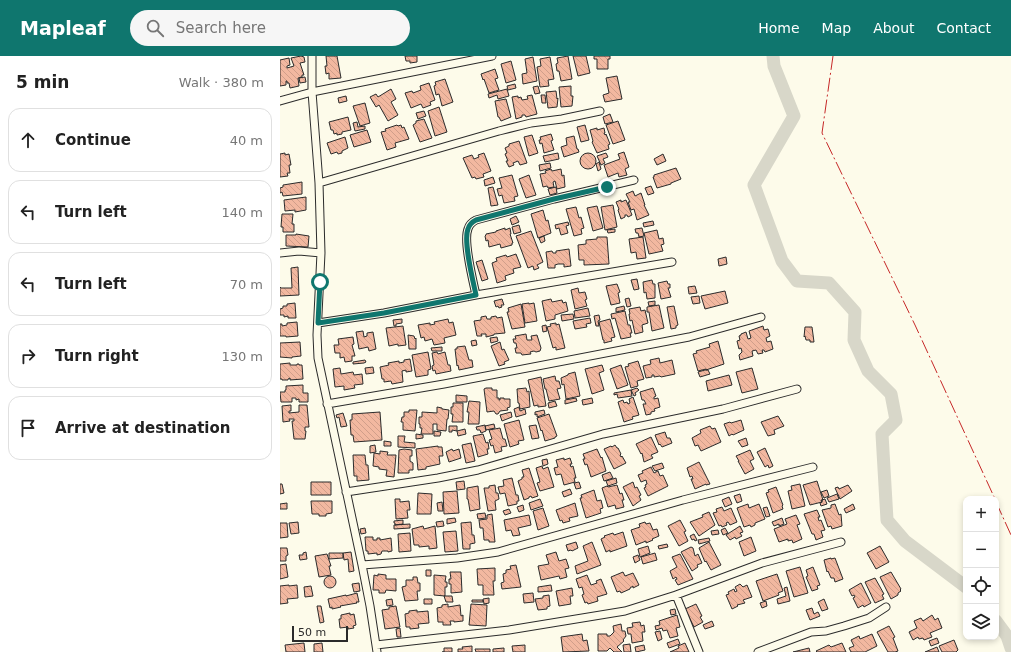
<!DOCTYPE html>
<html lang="en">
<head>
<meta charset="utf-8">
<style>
  :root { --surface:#fff; --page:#f6f6f6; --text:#222; --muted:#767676; --line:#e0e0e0; --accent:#0f766e }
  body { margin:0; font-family:"DejaVu Sans",sans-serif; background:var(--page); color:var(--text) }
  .controls { position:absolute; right:12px; bottom:12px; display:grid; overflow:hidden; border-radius:8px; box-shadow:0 2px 6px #0003 }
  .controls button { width:36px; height:36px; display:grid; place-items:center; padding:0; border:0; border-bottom:1px solid var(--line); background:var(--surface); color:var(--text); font:20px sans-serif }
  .scale { position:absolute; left:12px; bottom:10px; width:56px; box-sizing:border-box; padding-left:4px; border:2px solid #2b2b2b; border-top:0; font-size:11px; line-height:14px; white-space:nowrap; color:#2b2b2b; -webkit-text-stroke:3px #fdfbea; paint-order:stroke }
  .stop { position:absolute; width:12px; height:12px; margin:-9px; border:3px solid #0f766e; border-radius:50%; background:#fff }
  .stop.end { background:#0f766e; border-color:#fff; box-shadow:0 1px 4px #0008 }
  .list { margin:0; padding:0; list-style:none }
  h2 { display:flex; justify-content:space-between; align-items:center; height:52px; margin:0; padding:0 16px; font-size:17px }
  h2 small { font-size:13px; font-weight:400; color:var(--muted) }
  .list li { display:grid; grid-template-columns:26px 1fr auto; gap:12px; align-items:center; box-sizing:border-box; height:64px; margin:0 8px 8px; padding:0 8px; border:1px solid var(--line); border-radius:12px }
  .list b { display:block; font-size:15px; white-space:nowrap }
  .list em { font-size:13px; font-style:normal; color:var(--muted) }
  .icon { flex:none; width:22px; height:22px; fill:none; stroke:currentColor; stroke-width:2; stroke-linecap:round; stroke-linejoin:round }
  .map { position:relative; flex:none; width:731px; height:596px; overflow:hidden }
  header { display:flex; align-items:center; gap:24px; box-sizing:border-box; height:56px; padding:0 20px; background:var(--accent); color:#fff }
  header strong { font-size:19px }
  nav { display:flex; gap:22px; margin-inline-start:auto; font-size:14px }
  .search { width:280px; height:36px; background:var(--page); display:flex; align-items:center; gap:10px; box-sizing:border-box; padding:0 14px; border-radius:22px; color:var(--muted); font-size:15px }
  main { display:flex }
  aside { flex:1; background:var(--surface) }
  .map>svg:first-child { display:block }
</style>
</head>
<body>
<header>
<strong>Mapleaf</strong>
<div class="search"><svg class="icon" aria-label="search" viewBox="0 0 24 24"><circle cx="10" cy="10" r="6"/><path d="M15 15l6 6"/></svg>Search here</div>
<nav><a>Home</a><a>Map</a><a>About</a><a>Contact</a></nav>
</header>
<main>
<aside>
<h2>5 min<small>Walk · 380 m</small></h2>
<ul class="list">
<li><svg class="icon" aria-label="ahead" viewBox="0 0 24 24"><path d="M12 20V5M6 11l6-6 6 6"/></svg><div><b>Continue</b></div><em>40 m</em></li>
<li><svg class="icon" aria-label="left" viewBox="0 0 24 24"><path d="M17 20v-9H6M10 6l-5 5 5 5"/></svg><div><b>Turn left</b></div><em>140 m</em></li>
<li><svg class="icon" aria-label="left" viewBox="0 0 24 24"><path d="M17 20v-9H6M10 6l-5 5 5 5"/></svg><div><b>Turn left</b></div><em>70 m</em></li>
<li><svg class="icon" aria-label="right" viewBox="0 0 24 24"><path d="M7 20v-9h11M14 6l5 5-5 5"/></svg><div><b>Turn right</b></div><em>130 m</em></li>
<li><svg class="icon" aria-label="arrive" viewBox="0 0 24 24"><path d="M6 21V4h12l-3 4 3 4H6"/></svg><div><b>Arrive at destination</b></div></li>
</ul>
</aside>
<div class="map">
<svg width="731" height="596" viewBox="0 0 731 596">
  <defs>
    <pattern id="building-back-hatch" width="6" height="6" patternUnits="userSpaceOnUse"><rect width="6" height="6" fill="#f2b8a0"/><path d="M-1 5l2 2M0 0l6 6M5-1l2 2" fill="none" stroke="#d09e8a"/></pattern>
  </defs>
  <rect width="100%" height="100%" fill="#fdfbea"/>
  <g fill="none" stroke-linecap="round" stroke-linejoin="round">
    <path stroke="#d8d7c9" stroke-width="13" d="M 493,0 L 494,10 L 514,60 L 474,129 L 502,205 L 517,225 L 549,227 L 575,256 L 574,284 L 588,315 L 611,338 L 616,364 L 602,378 L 607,464 L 625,485 L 686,531
      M 716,565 L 727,580 L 731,592"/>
  </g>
  <path fill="url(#building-back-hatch)" stroke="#2b2b2b" d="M 21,0 L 24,1 L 25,6 L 20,7 L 24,19 L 22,19 L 22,21 L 18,22 L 19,30 L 10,32 L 9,27 L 7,27 L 7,25 L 6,25 L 6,29 L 0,30 L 0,4 L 9,2 L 10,9 L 7,10 L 7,12 L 14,10 L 11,2 Z
    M 46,0 L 57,0 L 61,22 L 49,23 L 49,17 L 46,18 L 45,10 L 47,10 Z
    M 125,0 L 137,0 L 137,6 L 130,7 L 130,5 L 126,5 Z
    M 288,0 L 292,23 L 281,25 L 279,15 L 277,15 L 276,8 L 278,7 L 277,2 Z
    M 293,0 L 306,0 L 310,17 L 298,20 Z
    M 314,0 L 330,0 L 330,3 L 328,3 L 328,13 L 317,13 L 317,3 L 314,3 Z
    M 253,1 L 257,25 L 243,28 L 242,18 L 247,17 L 245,3 Z
    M 270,1 L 274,23 L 268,24 L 269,30 L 260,31 L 257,11 L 261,10 L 260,3 Z
    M 231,5 L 236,24 L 226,27 L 221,8 Z
    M 215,13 L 218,22 L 215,23 L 219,34 L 209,37 L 204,23 L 203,24 L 201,18 Z
    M 337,20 L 342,43 L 325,46 L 323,39 L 329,37 L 326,22 Z
    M 25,21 L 26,26 L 20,27 L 19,22 Z
    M 165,23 L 173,46 L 162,50 L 159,38 L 156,39 L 154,30 L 156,29 L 155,26 Z
    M 149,27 L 155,44 L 150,46 L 151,49 L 143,52 L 141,48 L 131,52 L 125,37 L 132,35 L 133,37 L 141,34 L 140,30 Z
    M 235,28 L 236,32 L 228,34 L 227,30 Z
    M 258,30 L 260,37 L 255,38 L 253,31 Z
    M 291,30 L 291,40 L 293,40 L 292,50 L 281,51 L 279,31 Z
    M 111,33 L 116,43 L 111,46 L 118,59 L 108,65 L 99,49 L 96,51 L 90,41 L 96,38 L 98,41 Z
    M 227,33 L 229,40 L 218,43 L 217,39 L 209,42 L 208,38 Z
    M 276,35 L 277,43 L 278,42 L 277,51 L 268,52 L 266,36 Z
    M 252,39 L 257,58 L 246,61 L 245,59 L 242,59 L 242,61 L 236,63 L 232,41 L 238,40 L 238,42 L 241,41 L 242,44 L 248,43 L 247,40 Z
    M 261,39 L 265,39 L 266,47 L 262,47 Z
    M 66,40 L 67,45 L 59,47 L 58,42 Z
    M 226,43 L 231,61 L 221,65 L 219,61 L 218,61 L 215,45 Z
    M 85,47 L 90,67 L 80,70 L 73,50 Z
    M 159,51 L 167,76 L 155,80 L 148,55 Z
    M 144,55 L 146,60 L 138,63 L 136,57 Z
    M 330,58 L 333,66 L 325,68 L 323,61 Z
    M 68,61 L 71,74 L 62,76 L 62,78 L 57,79 L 57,77 L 54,78 L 53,74 L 51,74 L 49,66 Z
    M 144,63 L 152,82 L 140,86 L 133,69 L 136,67 L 136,65 Z
    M 338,65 L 345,84 L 333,88 L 326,69 Z
    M 77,66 L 78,71 L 85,70 L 85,73 L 75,75 L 73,67 Z
    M 117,69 L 118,70 L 121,69 L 122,72 L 124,71 L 129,83 L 115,87 L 116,91 L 107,94 L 101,76 L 106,75 L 105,73 Z
    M 305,69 L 309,84 L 301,86 L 297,71 Z
    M 317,72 L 317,74 L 324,72 L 325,77 L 324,77 L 325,79 L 326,78 L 330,88 L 328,89 L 329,93 L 317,97 L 312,86 L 313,85 L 310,74 Z
    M 87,74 L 91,86 L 74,91 L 70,79 Z
    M 271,78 L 273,84 L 271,85 L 274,94 L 264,97 L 262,87 L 260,88 L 259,84 L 261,84 L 260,81 Z
    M 252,79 L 258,97 L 249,100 L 244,81 Z
    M 294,80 L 297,93 L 298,93 L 299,96 L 284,101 L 281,91 L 287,89 L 286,82 Z
    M 65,81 L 68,92 L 62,95 L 62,97 L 58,98 L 57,96 L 51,98 L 47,87 Z
    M 239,85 L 247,107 L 240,109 L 238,105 L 233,107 L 234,109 L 229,111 L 226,105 L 228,105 L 225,98 L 227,97 L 225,92 L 229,90 L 229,88 Z
    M 344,96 L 349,111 L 345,113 L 347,119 L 339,121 L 338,117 L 328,121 L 324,109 L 340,103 L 338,98 Z
    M 5,97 L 5,99 L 9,98 L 11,109 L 9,109 L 10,117 L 7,117 L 8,120 L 0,121 L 0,98 Z
    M 204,97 L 211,115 L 203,118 L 204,121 L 196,123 L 195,121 L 192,122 L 183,102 L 192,99 L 194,103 L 199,101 L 198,99 Z
    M 278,97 L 279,103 L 265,106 L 263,100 Z
    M 326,97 L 328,101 L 323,103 L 325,107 L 321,109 L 317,100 Z
    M300 105a8 8 0 1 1 16 0a8 8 0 1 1-16 0Z
    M 383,98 L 386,105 L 377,109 L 374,103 Z
    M 319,106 L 321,113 L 318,115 L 316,108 Z
    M 270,107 L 271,112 L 260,115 L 259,109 Z
    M 396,112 L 401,123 L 391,127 L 391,128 L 377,132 L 373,121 L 374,121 L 374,119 Z
    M 271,113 L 272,115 L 281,113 L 282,120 L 284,119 L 285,131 L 277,133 L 275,125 L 273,126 L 274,131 L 268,132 L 267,130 L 263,131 L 260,118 L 266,117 L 265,115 Z
    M 232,119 L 238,140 L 234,141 L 235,145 L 224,147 L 222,139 L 219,140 L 217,133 L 222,132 L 219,122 Z
    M 249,119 L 256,139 L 246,142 L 239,123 Z
    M 213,121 L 215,127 L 205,130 L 204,124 Z
    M 22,126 L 22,138 L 3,140 L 2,136 L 0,137 L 0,132 L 3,131 L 3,129 Z
    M 371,130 L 374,137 L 368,139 L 365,132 Z
    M 213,131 L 218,149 L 211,150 L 208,132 Z
    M 276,131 L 277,137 L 270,139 L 268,133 Z
    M 353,135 L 355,140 L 361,137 L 365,149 L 364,149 L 369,159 L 357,164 L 354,153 L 351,154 L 348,146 L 350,146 L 346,138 Z
    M 26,141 L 26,154 L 15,156 L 15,154 L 5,155 L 4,144 Z
    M 341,144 L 341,146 L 346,144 L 352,159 L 348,161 L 347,159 L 345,159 L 345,161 L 341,163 L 338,154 L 339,153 L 336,146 Z
    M 333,149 L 337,171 L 325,174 L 321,151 Z
    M 317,150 L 323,172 L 313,175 L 307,152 Z
    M 296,151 L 299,162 L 301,161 L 304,172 L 301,173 L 302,178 L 294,180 L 286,153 Z
    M 263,154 L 266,165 L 268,164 L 271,177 L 258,182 L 251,158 Z
    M 2,158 L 13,158 L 12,168 L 14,168 L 14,176 L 3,176 L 3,171 L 1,171 Z
    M 236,160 L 239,166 L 232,169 L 230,163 Z
    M 373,165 L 374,169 L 364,171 L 363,167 Z
    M 288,166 L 289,169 L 286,170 L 288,177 L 281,179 L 279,172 L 276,173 L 275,169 Z
    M 239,169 L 241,176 L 234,178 L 232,171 Z
    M 225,172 L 225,174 L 230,172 L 231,178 L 230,178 L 233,187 L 232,187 L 232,189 L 221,192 L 220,188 L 209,191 L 208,184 L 206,185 L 205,180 L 206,179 L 206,178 L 216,176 L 216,175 Z
    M 362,172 L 364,180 L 359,181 L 358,177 L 356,177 L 355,173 Z
    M 335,173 L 335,176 L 328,177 L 327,174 Z
    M 377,174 L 379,183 L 383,182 L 384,188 L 381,189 L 383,195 L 369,198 L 364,177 Z
    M 251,175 L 263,206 L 257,209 L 259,212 L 254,214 L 253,210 L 248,212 L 236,180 Z
    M 16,178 L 29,180 L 28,191 L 6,190 L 6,179 L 16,179 Z
    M 264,180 L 265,185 L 261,187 L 259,182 Z
    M 317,181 L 327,181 L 329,208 L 304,209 L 304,204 L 299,204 L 298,189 L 306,188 L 306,184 L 317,183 Z
    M 363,181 L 366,202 L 357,203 L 356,196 L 351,197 L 349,183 Z
    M 289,193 L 291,210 L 284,211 L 284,208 L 278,208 L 275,209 L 275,212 L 268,212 L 266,196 L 272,195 L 273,197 L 276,197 L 276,195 Z
    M 236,198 L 241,211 L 233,213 L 234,217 L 225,220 L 226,224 L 217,227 L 212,207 L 217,205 L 216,202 L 226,199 L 227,201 Z
    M 446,201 L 447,208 L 439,210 L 438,203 Z
    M 202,204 L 208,223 L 202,225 L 196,206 Z
    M 18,211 L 19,239 L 0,240 L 0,231 L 1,232 L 12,232 L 11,212 Z
    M 357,223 L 359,233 L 354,234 L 351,224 Z
    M 372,224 L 373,228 L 375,228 L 375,242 L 367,243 L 366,236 L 364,237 L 363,226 Z
    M 387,225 L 388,228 L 390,228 L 390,232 L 388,232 L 391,241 L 381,243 L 378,227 Z
    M 337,228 L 340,236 L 338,237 L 340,247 L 331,249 L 326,230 Z
    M 415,230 L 417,237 L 409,238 L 408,231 Z
    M 298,232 L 299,237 L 305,236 L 307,243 L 305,244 L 307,250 L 295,253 L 291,234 Z
    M 445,235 L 448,247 L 425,253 L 421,240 Z
    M 419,240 L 420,247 L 413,248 L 411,241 Z
    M 349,242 L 351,250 L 347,251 L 345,243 Z
    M 222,243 L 224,249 L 221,249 L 222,251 L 219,252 L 218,250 L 216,251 L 214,245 Z
    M 271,243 L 272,246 L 282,244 L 283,247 L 286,246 L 288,255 L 275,259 L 275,263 L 266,265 L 262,245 Z
    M 375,245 L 375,249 L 369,250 L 368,246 Z
    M 15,247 L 16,262 L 8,262 L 8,260 L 4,261 L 4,259 L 0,259 L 0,253 L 3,252 L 3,250 L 7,250 L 7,248 Z
    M 249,247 L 249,248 L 254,247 L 257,265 L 245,267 L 242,248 Z
    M 241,248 L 245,271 L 232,273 L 227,256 L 229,256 L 228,252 Z
    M 379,249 L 384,272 L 372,275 L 369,256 L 367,256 L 367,251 Z
    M 344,250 L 345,254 L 336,256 L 336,252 Z
    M 394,250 L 398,269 L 396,270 L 396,272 L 391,273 L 387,251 Z
    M 360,251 L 361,255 L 365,254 L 368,267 L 362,269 L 363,276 L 355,278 L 352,264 L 350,265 L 349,258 L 350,258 L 349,253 Z
    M 308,252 L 310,260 L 295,262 L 294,255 Z
    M 345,255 L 348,269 L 350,269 L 352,277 L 350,277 L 351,281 L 341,283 L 335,262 L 332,263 L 331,258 Z
    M 293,258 L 294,263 L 282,265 L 281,259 Z
    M 319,259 L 320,264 L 318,265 L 319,270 L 316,270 L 314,260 Z
    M 206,260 L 207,263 L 211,263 L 211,261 L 216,260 L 217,262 L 222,261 L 225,277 L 214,278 L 214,279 L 206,281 L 206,278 L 201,278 L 202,280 L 197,280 L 194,265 L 201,264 L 201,261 Z
    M 310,262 L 311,267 L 306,268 L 307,271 L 295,273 L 293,265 Z
    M 122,263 L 122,267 L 116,268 L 116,270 L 114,270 L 113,264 Z
    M 168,263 L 169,267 L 173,266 L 176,279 L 164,282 L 165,287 L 154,289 L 152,283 L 145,285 L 144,281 L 141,282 L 138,269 L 150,267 L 150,269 L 155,268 L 154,266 Z
    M 330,263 L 335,281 L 331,282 L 332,285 L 324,287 L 324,284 L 323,284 L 319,266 Z
    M 17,266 L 18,280 L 6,281 L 6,280 L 0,280 L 0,268 L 2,268 L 2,270 L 7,269 L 7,267 Z
    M 276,267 L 276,269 L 279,268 L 285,292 L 276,294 L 276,291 L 273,292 L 267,271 L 271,270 L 270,268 Z
    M 266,269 L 267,275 L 263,276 L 262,270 Z
    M 123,270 L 126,289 L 118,290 L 118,288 L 109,290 L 106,272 Z
    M 483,270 L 484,274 L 488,273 L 490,280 L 486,282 L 487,286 L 491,285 L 493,293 L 485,296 L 484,294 L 482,294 L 483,297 L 478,298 L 476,294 L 472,295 L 473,300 L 460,304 L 459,299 L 462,296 L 461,292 L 459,293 L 457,285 L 460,284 L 459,280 L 461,279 L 461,278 L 466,276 L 468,283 L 471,282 L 469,275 Z
    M 525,271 L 532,271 L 534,286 L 530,286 L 530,284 L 526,284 L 525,280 L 524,281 Z
    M 83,275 L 84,281 L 87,280 L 87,277 L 93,276 L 96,293 L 89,295 L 88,291 L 79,293 L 76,276 Z
    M 246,278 L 247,284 L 252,284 L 251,280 L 257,279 L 261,292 L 260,295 L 256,296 L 254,295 L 250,296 L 251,298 L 242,299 L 241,297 L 236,297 L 235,292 L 237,292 L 236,287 L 234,287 L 233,283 L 236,283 L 235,280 Z
    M 128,279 L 134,280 L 135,283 L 136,282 L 136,293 L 129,293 Z
    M 73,281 L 74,288 L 72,289 L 75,300 L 72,300 L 72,305 L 65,306 L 64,301 L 60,302 L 60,297 L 55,297 L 54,289 L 59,289 L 58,283 Z
    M 217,281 L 218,285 L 211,287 L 210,282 Z
    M 196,284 L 197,289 L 192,290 L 191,285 Z
    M 438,285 L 444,308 L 426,314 L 426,313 L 418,315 L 413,298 L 417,297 L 416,295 L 430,291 L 429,288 Z
    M 20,286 L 21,300 L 12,301 L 12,302 L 0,301 L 0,287 Z
    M 220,286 L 222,294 L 224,293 L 229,304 L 224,306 L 225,308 L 219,310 L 211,290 Z
    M 185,290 L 189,304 L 192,304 L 193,311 L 179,314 L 178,309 L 177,310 L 175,293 L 177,293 L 177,291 Z
    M 162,291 L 162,295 L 152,295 L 151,292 Z
    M 148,296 L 151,313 L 148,314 L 148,319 L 136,321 L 132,299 Z
    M 157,296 L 158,298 L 165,296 L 168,309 L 170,309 L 171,315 L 156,318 L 155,314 L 153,315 L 152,310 L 154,309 L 152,297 Z
    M 379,302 L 380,307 L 392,304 L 395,318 L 381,321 L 380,320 L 374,321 L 374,319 L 372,319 L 372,321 L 366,322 L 363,310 L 371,308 L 370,304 Z
    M 130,303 L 132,315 L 126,316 L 126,314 L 122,315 L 123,326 L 112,328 L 111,325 L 104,326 L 104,323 L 102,323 L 100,311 L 109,309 L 108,307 L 119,305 L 119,307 L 124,306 L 124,304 Z
    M 85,304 L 86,306 L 84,307 L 73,308 L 73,306 Z
    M 358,305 L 364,323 L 357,325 L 358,330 L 351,332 L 345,311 L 349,310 L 348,308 Z
    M 10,307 L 10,309 L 17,309 L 17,308 L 19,308 L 19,309 L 22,309 L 23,323 L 10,324 L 10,322 L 8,323 L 8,324 L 2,324 L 2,323 L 0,323 L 0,308 Z
    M 322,309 L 324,315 L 319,317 L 324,334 L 312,338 L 305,313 Z
    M 341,309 L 348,329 L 337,333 L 330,313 Z
    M 93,311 L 94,317 L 86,318 L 85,312 Z
    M 60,312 L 61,318 L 73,316 L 74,319 L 82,318 L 83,328 L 74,329 L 75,332 L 64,334 L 64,330 L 55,331 L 53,313 Z
    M 472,312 L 478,333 L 462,337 L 456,316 Z
    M 425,314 L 428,314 L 430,318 L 420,321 L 418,316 Z
    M 295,316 L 300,340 L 286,343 L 284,328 L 282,329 L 281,322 L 288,319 L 288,318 Z
    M 449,319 L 452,329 L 428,335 L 426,325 Z
    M 275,320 L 276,325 L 279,325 L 281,332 L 277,333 L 280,343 L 269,345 L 266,333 L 265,333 L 263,323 Z
    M 261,321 L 266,350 L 258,351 L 258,349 L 254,350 L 248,324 Z
    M 23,329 L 23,337 L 28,337 L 28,346 L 19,346 L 19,343 L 16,344 L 16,342 L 12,342 L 12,346 L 1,346 L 0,336 L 5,336 L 5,334 L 6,334 L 6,330 Z
    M 206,332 L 212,332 L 212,334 L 217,334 L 217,342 L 219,342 L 219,344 L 220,344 L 220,342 L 224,342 L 224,343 L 230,343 L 230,351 L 227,352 L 228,354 L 220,355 L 218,358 L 216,358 L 214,355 L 207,356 L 204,333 Z
    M 246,332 L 247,336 L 249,335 L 250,351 L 240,353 L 239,347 L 238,347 L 237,333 Z
    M 357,332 L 359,334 L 355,337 L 356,339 L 354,340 L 351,334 Z
    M 373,332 L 376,340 L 374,341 L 374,343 L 378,342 L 380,351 L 374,353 L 375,355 L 371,356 L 371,358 L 366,359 L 363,348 L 366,348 L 364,344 L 362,344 L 360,336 Z
    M 351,334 L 352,340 L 338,342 L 337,338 L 334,339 L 334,337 Z
    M 176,339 L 187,340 L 187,346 L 176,346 Z
    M 353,341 L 359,359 L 352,361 L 353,363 L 344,366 L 338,346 L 343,344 L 344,347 L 347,346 L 348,348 L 350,347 L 349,343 Z
    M 296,342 L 297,345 L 285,348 L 285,344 Z
    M 312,342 L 313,347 L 303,349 L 302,344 Z
    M 189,345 L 200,346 L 199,368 L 188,368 L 189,356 L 187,356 Z
    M 275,345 L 277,350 L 269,352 L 268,347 Z
    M 173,347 L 183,347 L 183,366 L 172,366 L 173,358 L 171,358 L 171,351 L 173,351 Z
    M 11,349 L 11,355 L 9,355 L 9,357 L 19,356 L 19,349 L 27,349 L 29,371 L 25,371 L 25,375 L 26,375 L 25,383 L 14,383 L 12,365 L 14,365 L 14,363 L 9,363 L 10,365 L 3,366 L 2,350 Z
    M 157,351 L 162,352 L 162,353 L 169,354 L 168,363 L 167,363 L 166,375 L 157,374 L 157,368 L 153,368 L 153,378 L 141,378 L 142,372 L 140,372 L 140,368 L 139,368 L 139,361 L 142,361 L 142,356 L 157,357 Z
    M 239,351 L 240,355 L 245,353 L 246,358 L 236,361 L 234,353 Z
    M 129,354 L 137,354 L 135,375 L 123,374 L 123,366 L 121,366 L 122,361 L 124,361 L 124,356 L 129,356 Z
    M 264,354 L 265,358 L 257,361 L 257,358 L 255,359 L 255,356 Z
    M 100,356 L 102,384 L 74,386 L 73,379 L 71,379 L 70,364 L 72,364 L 72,358 Z
    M 231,356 L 232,361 L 222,365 L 220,359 Z
    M 63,357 L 67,370 L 61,371 L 59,361 L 57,362 L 56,359 Z
    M 269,358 L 277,380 L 275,381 L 275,382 L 265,385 L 262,374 L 261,375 L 257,362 Z
    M 498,360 L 504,370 L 494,374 L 495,378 L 488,380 L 481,366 Z
    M 239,364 L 244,384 L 238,385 L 239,388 L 230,391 L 224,368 Z
    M 461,364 L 464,374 L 453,379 L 452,378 L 449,380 L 444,368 L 450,366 L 451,367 Z
    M 214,368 L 215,372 L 206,374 L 205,370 Z
    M 205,369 L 206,375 L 201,377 L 200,374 L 197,374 L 196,371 Z
    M 256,369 L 259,382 L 252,383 L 249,370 Z
    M 169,370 L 177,370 L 177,375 L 172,374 L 172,376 L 169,376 Z
    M 430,370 L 432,373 L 435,372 L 441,386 L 421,395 L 418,389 L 415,390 L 412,382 L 421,377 L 420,374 Z
    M 220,372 L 223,383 L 225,383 L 227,390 L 221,391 L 222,395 L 215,397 L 213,389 L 211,390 L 209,384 L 212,383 L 209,374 Z
    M 185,373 L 186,378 L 178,380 L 177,375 Z
    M 154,375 L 161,376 L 160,380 L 154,380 Z
    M 385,376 L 387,382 L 390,382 L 392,387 L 382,391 L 380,388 L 379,389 L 375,379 Z
    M 136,378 L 143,379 L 143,382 L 136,383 Z
    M 203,378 L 206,387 L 208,386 L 209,393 L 207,393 L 208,398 L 198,401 L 193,380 Z
    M 118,380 L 125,380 L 124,386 L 135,387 L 135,392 L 118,391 Z
    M 371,381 L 378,396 L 371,399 L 373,402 L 364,406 L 362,397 L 361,398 L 356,388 Z
    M 466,382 L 468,389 L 462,391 L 458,385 Z
    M 104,385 L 111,386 L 111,390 L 104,390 Z
    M 191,387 L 195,405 L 186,407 L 182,389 Z
    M 95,389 L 96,396 L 90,397 L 90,390 Z
    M 335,389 L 337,392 L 338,392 L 341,398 L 340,399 L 341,401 L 342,400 L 346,407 L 334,413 L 324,393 L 331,390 L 332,391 Z
    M 158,390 L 158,391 L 162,391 L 163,400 L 159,400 L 160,408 L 146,411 L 146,413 L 138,414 L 136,393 Z
    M 485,392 L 493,410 L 489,412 L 488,409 L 485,411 L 477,396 Z
    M 124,393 L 132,394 L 132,400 L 130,400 L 130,405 L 133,407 L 133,414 L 129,414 L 129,417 L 118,417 L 119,394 Z
    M 172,393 L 173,395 L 179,393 L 181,402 L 169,406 L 166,396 Z
    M 317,393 L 321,402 L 322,401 L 326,415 L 311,421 L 307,408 L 305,409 L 303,403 L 305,403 L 303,398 Z
    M 470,394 L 474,403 L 470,405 L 474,413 L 465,418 L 458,405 L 459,405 L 456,400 Z
    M 100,395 L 108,396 L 107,399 L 116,399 L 114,421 L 106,420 L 107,414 L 99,413 L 99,411 L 93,410 L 94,397 L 100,398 Z
    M 73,399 L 85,399 L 86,409 L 88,409 L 89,424 L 77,425 L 77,420 L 74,420 Z
    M 284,402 L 284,404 L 290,402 L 292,408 L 290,408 L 291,411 L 293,410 L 296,422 L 294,422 L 295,426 L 284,429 L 281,418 L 276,419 L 274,412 L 278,411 L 276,404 Z
    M 267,403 L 268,408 L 263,410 L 262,404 Z
    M 419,406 L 430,428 L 426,429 L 426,428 L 415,433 L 411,423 L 413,423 L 412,420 L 410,421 L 407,412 Z
    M 382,407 L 384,412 L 375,415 L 372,410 Z
    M 262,410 L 263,413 L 268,411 L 274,431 L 260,435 L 257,427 L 260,426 L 256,412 Z
    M 371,411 L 374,417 L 378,415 L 380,420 L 383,419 L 388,430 L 368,440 L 364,432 L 366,431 L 365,429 L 367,428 L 366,424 L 361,426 L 358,419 L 363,417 L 362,415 Z
    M 249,412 L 258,440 L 252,442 L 251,440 L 249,441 L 249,442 L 244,444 L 238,425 L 242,423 L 242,421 L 244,421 L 242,414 Z
    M 330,416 L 333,422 L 324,425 L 322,419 Z
    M 232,422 L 236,439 L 238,439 L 239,445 L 237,445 L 237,448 L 228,450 L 225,437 L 220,438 L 218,431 L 224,430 L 223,424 Z
    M 336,422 L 337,427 L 328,430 L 326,425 Z
    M 184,425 L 185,433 L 177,434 L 176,426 Z
    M 537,425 L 543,444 L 541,444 L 542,446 L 530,449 L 523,429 Z
    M 31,426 L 51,426 L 51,439 L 31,439 Z
    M 299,426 L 301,432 L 296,433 L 294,427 Z
    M 353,426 L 355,432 L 357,431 L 361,439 L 359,440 L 361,444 L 353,450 L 343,431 Z
    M 0,428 L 2,428 L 4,437 L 0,438 Z
    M 520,428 L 525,450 L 512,453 L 508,435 L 512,434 L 511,430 Z
    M 215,429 L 216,437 L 218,437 L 219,443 L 215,445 L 216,454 L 208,455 L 204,432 L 209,432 L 209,430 Z
    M 337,429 L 340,438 L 342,437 L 344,444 L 342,444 L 344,451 L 336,453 L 335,449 L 328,451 L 322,432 L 327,430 L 328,431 Z
    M 568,429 L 572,435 L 560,443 L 555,432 L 558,431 L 559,433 Z
    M 198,430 L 200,453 L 190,455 L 188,443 L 187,443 L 187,432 Z
    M 496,431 L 503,449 L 502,450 L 503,453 L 493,457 L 486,437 L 489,436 L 488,434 Z
    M 290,433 L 292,438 L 284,441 L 282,436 Z
    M 314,434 L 317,445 L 321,444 L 323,452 L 320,453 L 321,457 L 306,462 L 300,442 L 302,442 L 301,439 Z
    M 547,434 L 549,440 L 544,442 L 541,436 Z
    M 177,435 L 179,457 L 164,458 L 163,436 Z
    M 138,437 L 152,438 L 151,458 L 137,458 Z
    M 460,438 L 462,445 L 457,447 L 454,440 Z
    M 557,438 L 559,443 L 549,446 L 547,442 Z
    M 449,441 L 452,448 L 445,451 L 442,444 Z
    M 115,443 L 120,443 L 120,446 L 129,445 L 130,454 L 127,454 L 128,462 L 116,463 Z
    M 260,443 L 263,450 L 251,454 L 249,447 Z
    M 545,443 L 547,448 L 541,450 L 540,447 L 542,446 L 542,444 Z
    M 31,445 L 52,445 L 52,457 L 46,458 L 46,460 L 39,460 L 39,458 L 32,458 Z
    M 162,446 L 163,455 L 158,455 L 157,447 Z
    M 7,447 L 7,453 L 0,453 L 0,448 Z
    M 295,447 L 298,460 L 289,462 L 290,465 L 283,467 L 282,464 L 280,465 L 276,454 Z
    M 468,448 L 469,452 L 479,448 L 485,463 L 475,467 L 475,469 L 471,471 L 470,469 L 464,471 L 457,452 Z
    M 555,448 L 559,459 L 561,458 L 562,470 L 552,473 L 551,470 L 548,471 L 542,454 L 551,452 L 551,449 Z
    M 573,448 L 575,453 L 566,457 L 564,453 Z
    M 243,449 L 244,454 L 239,456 L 237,451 Z
    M 442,451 L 444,455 L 451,452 L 457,466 L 450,469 L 448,466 L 446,467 L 447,469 L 442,471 L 441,469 L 439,470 L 433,457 L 437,456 L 436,453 Z
    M 487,451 L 490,460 L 486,461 L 483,452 Z
    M 263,452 L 269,470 L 258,474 L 253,455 Z
    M 229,453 L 231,457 L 225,459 L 223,455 Z
    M 537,454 L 540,461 L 538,461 L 539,465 L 541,464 L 545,474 L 541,475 L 543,481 L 536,484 L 534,478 L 532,478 L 524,458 Z
    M 429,456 L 435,469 L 419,480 L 410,466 L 423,461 L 422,459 Z
    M 205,457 L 206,462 L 198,463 L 197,458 Z
    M 212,458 L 215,486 L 209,486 L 209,484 L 204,484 L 203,472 L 200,472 L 199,464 L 207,463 L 207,459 Z
    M 249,459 L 251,469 L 238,472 L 240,479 L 233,480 L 231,474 L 226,475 L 224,464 Z
    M 516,459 L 520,468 L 517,469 L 522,483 L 513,487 L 512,484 L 508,485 L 508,483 L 499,486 L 494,473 L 507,468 L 505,463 Z
    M 175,462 L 176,466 L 167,468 L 167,463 Z
    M 502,462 L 504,468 L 499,470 L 499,468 L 494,470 L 492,466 Z
    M 123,464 L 123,468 L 115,469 L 115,467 L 114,467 L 114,465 Z
    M 400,464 L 406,475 L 404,476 L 408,485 L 399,490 L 388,470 Z
    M 163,465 L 164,470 L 157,471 L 156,466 Z
    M 18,466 L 19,477 L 11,478 L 9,467 Z
    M 191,466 L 192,479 L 194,479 L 195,487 L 190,488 L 190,493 L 183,493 L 181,467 Z
    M 365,466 L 366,468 L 370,467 L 373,474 L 377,473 L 379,480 L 372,483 L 373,484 L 366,487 L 366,485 L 356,489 L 351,474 L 360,471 L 359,468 Z
    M 0,467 L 7,467 L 8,481 L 0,482 Z
    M 130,468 L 130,472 L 114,473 L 114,469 Z
    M 143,470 L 144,473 L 155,470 L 157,492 L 149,493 L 149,490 L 139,491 L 139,489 L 134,489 L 132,473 Z
    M 460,470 L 463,476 L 460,477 L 462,480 L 456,483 L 455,481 L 450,484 L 446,479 Z
    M 85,472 L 86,477 L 81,478 L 80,473 Z
    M 445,472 L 448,477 L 443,479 L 441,474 Z
    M 438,474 L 439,478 L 432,479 L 431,475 Z
    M 176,475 L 178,495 L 165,496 L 163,476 Z
    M 343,476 L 347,490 L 330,496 L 330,494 L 326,496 L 321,483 L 325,481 L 324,480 L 333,477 L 334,479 Z
    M 130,477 L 131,495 L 119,496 L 118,478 Z
    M 414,478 L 417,484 L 415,485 L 414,483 L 412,484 L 410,480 Z
    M 85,481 L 93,481 L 93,484 L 97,484 L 97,482 L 100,482 L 100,484 L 111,482 L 112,495 L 108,496 L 108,495 L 102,495 L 101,498 L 97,499 L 97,497 L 88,498 L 88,495 L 86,495 Z
    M 471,481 L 476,495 L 464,500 L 459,486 Z
    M 429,482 L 430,485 L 419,488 L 418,484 Z
    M 296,486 L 298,492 L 292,495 L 291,494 L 288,495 L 286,489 Z
    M 312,486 L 321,509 L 297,518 L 295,510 L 308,505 L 303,490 Z
    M 429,486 L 441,509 L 431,514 L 426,505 L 425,506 L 419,492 Z
    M 387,488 L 388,491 L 379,493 L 378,490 Z
    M 368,490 L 370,497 L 360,501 L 358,493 Z
    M 600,490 L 609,506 L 596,513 L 587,497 Z
    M 411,491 L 413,492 L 415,500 L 418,498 L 422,507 L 417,509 L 418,511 L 412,515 L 401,496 Z
    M 0,492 L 7,492 L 8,499 L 6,500 L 6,505 L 0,505 Z
    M 26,496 L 27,503 L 20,504 L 19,499 L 23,499 L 23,497 Z
    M 71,496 L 74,515 L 69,516 L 68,503 L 64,504 L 63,497 Z
    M 276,496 L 279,505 L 286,503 L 289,512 L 285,513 L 287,521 L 280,523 L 279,520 L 261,524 L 258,510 L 269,508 L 266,499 Z
    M 49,497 L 63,497 L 63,502 L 49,503 Z
    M 375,497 L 377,504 L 363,508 L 361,501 Z
    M 47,498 L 51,510 L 49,510 L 51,519 L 39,521 L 35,500 Z
    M 400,498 L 413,523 L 398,529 L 395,524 L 397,523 L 396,521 L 393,523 L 390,515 L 397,511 L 392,501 Z
    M 358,499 L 360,504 L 355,507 L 353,501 Z
    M 551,502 L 551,503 L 555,502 L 563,523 L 555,526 L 554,522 L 551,522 L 548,515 L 547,516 L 544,504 Z
    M 6,508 L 8,521 L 0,523 L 0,509 Z
    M 236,509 L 241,531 L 222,533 L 221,527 L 224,526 L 223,518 L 226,517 L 226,514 L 231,513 L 230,510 Z
    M 520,511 L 528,537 L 514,541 L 506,515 Z
    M 533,511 L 540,529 L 537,530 L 538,533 L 532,535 L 526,521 L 528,520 L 526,514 Z
    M 215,512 L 215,525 L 213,525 L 214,539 L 203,539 L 203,529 L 198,529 L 197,513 Z
    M 146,514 L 151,514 L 151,520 L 146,520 Z
    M 170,516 L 181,516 L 182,536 L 171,537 L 171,528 L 169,528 L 169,523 L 171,523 Z
    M 343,516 L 345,520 L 353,517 L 359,529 L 353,532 L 353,530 L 350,532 L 350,533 L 341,537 L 340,535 L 337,536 L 331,521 Z
    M 611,516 L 621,533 L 620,534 L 621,535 L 618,537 L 618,539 L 611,543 L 600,521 Z
    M 98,518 L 106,519 L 106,523 L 116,523 L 116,535 L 106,534 L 105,537 L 99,537 L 99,534 L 93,534 L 94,519 L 98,520 Z
    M 497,518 L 503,535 L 498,537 L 499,539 L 483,545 L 476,525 Z
    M 154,519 L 166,520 L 165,526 L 167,526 L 167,531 L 165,531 L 165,540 L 154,539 Z
    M 307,519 L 311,529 L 317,527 L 316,525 L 321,523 L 327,538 L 317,541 L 318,545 L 308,548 L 307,546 L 305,547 L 302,539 L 304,538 L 302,531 L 299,532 L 296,523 Z
    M44 526a6 6 0 1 1 12 0a6 6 0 1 1-12 0Z
    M 133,521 L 137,521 L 138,527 L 140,527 L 140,535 L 137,535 L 138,544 L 125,545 L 122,531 L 126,530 L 126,524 L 133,524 Z
    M 595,522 L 604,538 L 602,539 L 604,543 L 595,547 L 585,526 Z
    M 79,527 L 80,535 L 74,536 L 72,528 Z
    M 581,527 L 591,547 L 584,551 L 583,549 L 578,552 L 573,542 L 575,541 L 574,539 L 572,540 L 569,534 Z
    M 460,528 L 463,531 L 467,529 L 472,541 L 463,544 L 465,547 L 457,549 L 458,550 L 452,553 L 446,539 L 449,538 L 448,536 L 454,533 L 455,536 L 457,535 L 455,531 Z
    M 9,529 L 9,530 L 17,529 L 18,542 L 7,543 L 8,547 L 0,548 L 0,530 Z
    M 271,529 L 272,535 L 258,536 L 258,531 Z
    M 31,530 L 33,540 L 25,541 L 24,531 Z
    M 507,531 L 510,545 L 498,548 L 497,543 L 506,540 L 504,532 Z
    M 292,532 L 293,540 L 290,540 L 291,548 L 279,550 L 276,535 Z
    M 77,537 L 79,546 L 76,546 L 77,547 L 60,550 L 61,551 L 52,553 L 52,551 L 50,552 L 48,543 L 66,539 L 66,540 Z
    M 253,537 L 254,546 L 244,547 L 243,538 Z
    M 269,539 L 270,550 L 267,551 L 267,553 L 258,554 L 255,543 L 263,542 L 263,540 Z
    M 164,540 L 172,540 L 173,546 L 166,546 Z
    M 209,542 L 209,547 L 204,548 L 203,543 Z
    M 112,543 L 113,549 L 107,550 L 106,544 Z
    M 144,543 L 152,543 L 152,548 L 144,548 Z
    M 544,543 L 548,553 L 542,555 L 538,546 Z
    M 192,544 L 203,544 L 203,546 L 192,546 Z
    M 486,545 L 487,550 L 482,552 L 480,547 Z
    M 168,548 L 168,551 L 180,549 L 181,560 L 183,559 L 183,565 L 174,566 L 174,565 L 170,565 L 171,569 L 163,569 L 163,566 L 158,566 L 157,552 L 162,551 L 162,549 Z
    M 191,548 L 207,549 L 206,570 L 189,569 Z
    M 416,548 L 422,560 L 420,561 L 423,566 L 414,571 L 405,553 Z
    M 37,550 L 41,550 L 44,566 L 40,567 Z
    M 116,550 L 120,571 L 105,573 L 102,554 L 109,553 L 109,551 Z
    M 532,552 L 534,558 L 538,556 L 540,560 L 530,564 L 526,554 Z
    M 395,553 L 396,558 L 391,559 L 390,554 Z
    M 137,554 L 137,556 L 148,555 L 149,567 L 138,568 L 139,572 L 130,573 L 130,571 L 126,571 L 125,558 L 129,557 L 129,555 Z
    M 70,557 L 70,559 L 74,558 L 76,569 L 73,570 L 74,572 L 68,573 L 68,571 L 60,572 L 59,563 L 61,563 L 61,559 Z
    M 397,559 L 400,571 L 396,572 L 398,580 L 390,582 L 387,574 L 383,575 L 382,572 L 376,574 L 375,570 L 380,569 L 379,565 Z
    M 652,559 L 655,564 L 658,562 L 662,572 L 650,577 L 652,581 L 644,584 L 643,582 L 639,583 L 638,581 L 633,584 L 629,576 L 637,572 L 634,565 L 641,562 L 643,565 Z
    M 432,565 L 434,570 L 425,573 L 423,569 Z
    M 360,566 L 361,570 L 364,569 L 365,576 L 362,576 L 363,585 L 352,587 L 351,578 L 348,578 L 347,572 L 353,571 L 352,567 Z
    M 341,568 L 342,575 L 345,575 L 346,580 L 343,584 L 344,585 L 337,591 L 342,596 L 334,596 L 330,592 L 327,595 L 318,595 L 318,578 L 327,578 L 327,580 L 330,580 L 334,576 L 333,570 Z
    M 609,570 L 615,581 L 613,582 L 618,595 L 615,596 L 608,596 L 597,576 Z
    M 120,572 L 121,581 L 117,581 L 116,573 Z
    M 380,575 L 382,583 L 378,585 L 375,576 Z
    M 302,578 L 303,585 L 307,584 L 309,595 L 283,596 L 281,581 Z
    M 592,578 L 597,590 L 585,596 L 571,596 L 569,592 L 574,590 L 571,584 L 579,580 L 580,583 Z
    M 657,582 L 659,587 L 651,590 L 649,585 Z
    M 398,583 L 400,588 L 389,592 L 387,587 Z
    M 674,584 L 678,594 L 676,596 L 662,596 L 659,590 Z
    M 24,587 L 25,596 L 6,596 L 5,589 Z
    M 42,587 L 43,596 L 34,596 L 34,588 Z
    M 405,587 L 409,596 L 390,596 L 399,592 L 398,590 Z
    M 562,587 L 566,596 L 537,596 L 536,595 L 549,589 L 551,591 Z
    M 350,588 L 351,596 L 344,596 L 343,589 Z
    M 245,589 L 245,596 L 233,596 L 232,590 Z
    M 364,589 L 365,594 L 356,596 L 355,591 Z
    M 192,590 L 192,596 L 178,596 L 178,593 L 183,593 L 182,591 Z
    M 657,591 L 659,596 L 645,596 Z
    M 164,592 L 172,592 L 172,596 L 162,596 L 164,596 Z
    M 224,592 L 224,596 L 213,596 L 213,593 Z
    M 529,592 L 530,596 L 513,596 Z
    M 195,593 L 210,593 L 210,596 L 196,596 Z"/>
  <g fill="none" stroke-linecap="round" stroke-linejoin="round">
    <g stroke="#2b2b2b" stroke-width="9">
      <path id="minor" d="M 32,0 L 32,36 L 39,127 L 41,197 L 37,279 L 38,302 L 82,509 L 90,550 L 97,596
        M 0,45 L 32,36 L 212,0
        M 39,127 L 219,75 L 251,67 L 282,63 L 320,55
        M 0,197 L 19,195 L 41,197
        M 196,239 C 193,225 183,185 188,173 C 189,169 192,166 196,164 L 274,143 L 354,124
        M 38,267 L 104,257 L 196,239 L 392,206
        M 47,348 L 164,328 L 409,281 L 481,261
        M 66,436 L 158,422 L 198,414 L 323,378 L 443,353 L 517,333
        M 82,509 L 177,502 L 218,496 L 403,444 L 533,411
        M 396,539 L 419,596
        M 96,589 L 229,574 L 345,555 L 396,539 L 482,507 L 561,486
        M 478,596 L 531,576 L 546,575 L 564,570 L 589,562 L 606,551"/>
    </g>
    <use href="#minor" stroke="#fdfbea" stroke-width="7"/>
    <path stroke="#c62828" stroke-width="1" stroke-dasharray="14 3 2 3" stroke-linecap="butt" d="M 553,0 L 542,77 L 635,269 L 715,443
      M 716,446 L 731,479"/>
  </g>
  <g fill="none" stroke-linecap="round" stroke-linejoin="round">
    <path stroke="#0f766e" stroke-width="5" d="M 40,226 L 38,267 L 104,257 L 196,239 C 193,225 183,185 188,173 C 189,169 192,166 196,164 L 274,143 L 327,131"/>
  </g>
</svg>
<div class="controls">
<button>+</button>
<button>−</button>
<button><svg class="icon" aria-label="locate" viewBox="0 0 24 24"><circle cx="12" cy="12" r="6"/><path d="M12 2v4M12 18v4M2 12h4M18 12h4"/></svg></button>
<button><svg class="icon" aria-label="layers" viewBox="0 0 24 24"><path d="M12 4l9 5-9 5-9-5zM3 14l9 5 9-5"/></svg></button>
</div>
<div class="scale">50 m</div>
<div class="stop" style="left:40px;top:226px"></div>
<div class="stop end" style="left:327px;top:131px"></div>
</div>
</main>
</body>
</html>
